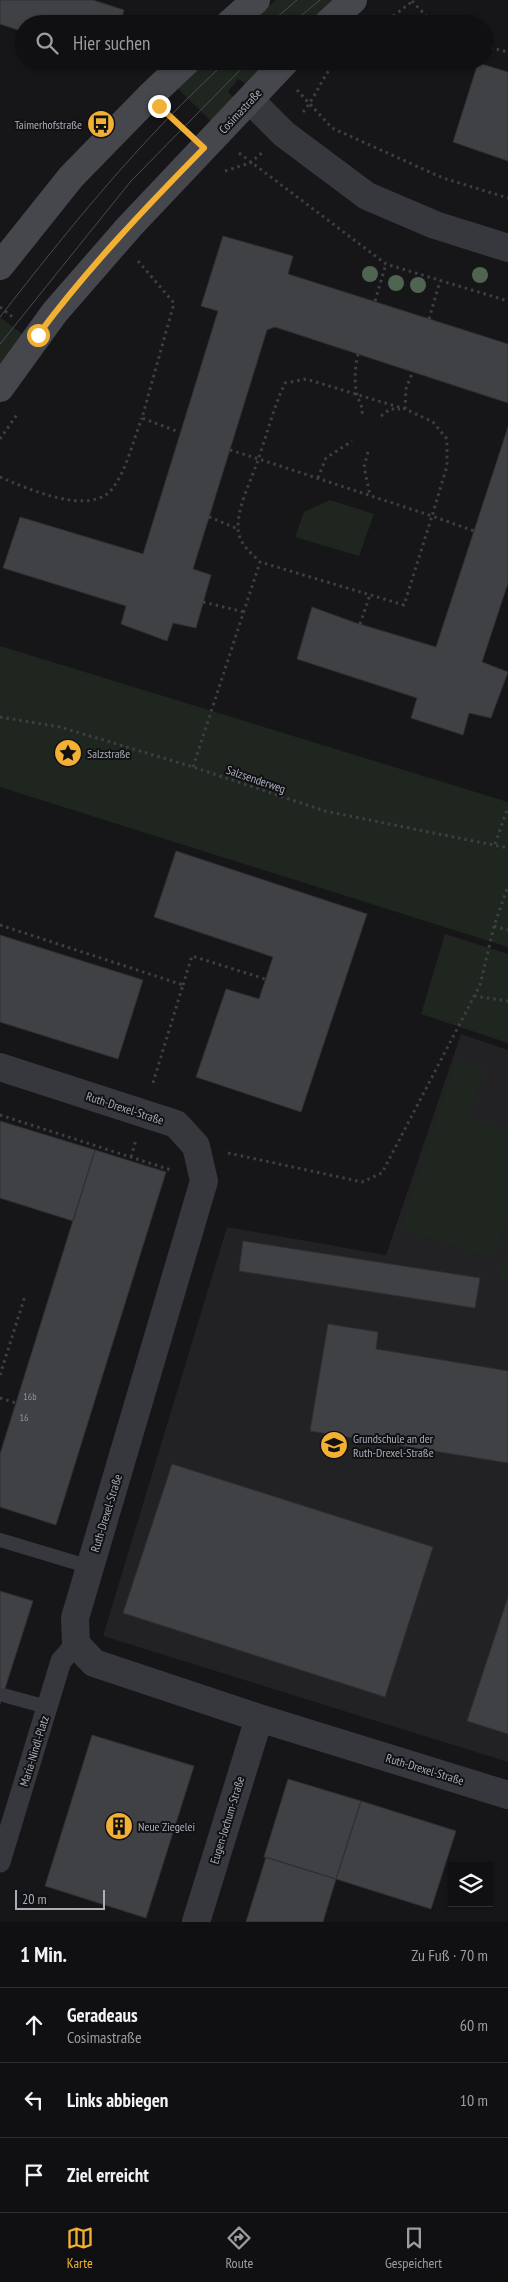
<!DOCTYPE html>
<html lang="de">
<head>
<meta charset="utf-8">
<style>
  :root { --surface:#101012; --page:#19191b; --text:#f1f3f6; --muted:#9c9d9f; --line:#303032; --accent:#f2b134 }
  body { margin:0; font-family:"PT Sans Narrow",sans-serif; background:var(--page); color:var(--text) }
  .controls { position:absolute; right:15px; bottom:15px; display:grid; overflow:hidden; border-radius:0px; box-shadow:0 1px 4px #0004 }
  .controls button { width:45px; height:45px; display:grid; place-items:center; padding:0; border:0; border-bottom:1px solid var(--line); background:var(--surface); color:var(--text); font:25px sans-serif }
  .scale { position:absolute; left:15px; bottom:12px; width:90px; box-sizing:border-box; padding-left:5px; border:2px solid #a8adb8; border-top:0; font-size:14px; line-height:18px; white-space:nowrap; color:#a8adb8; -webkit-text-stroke:4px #111113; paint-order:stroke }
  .stop { position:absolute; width:15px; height:15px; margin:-11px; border:4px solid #f2b134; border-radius:50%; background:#fff }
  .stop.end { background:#f2b134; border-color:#fff; box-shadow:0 1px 5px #0008 }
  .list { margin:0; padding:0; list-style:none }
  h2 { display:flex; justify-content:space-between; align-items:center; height:65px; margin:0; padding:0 20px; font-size:21px }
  h2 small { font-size:16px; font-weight:400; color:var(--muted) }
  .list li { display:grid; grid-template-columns:32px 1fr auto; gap:15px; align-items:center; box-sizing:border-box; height:75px; padding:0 20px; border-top:1px solid var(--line) }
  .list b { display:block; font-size:19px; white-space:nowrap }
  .list p { margin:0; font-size:16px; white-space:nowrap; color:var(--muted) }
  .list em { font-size:16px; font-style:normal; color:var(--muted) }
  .icon { flex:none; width:28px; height:28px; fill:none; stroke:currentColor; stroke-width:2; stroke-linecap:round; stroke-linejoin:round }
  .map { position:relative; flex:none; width:508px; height:1922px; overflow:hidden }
  .search { position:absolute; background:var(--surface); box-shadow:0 1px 4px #0004; left:15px; right:15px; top:15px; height:55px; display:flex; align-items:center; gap:12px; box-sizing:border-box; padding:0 18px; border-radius:28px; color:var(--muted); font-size:19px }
  .sheet { height:290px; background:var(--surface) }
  nav { display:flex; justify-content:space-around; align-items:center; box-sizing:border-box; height:70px; border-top:1px solid var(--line); background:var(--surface); font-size:14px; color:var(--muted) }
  nav a { display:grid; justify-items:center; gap:2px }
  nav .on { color:var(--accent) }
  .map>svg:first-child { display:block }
</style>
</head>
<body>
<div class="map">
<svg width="508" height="1922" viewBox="0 0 508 1922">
  <rect width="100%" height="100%" fill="#161618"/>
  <path fill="#222225" d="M 461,1034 L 508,1050 L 508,1762 L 103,1636 L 227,1227 L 386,1255 Z"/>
  <path fill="#1e261f" d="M 276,0 L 336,0 L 310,24 L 248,24 Z
    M 204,61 L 270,61 L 246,84 L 238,79 L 228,92 L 236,100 L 212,122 L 175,86 Z
    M 0,317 L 29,339 L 0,379 Z
    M 330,500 L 374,514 L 359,556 L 295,537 L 304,512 Z
    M 0,646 L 508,802 L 508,947 L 0,787 Z
    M 445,934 L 508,954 L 508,1043 L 421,1014 Z
    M 455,1061 L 485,1071 L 469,1117 L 508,1130 L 508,1213 L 493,1258 L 401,1228 Z
    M 508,1249 L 508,1282 L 498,1279 Z"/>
  <path fill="#404145" stroke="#303034" d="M 0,0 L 93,0 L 124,10 L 120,24 L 24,24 L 24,32 L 0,24 Z
    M 478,63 L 508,72 L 508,161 L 453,142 Z
    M 223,236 L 293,256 L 288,274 L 508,344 L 508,403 L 275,327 L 267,330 L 193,569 L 211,575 L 196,628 L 173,623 L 167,641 L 121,624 L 126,606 L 3,568 L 20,517 L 143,554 L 218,311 L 201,306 Z
    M 508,427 L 508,583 L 482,662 L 508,672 L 491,718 L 469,713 L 463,735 L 411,718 L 417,698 L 297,659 L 312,607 L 356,623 L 436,647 Z
    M 176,851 L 367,914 L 301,1112 L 196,1077 L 226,989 L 259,999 L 273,957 L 154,917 Z
    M 0,935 L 143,980 L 118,1059 L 0,1022 Z
    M 0,1121 L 95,1150 L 73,1221 L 0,1198 Z
    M 95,1150 L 166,1172 L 56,1525 L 0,1507 L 0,1454 Z
    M 243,1241 L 480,1278 L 475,1308 L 239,1271 Z
    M 328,1324 L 378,1332 L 376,1349 L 508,1371 L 508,1463 L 310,1431 Z
    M 172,1464 L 433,1547 L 385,1697 L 123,1613 Z
    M 0,1591 L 33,1601 L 0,1704 Z
    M 508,1597 L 508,1734 L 467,1721 Z
    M 92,1735 L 194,1766 L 146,1918 L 45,1886 Z
    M 288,1779 L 361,1801 L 336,1879 L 264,1857 Z
    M 361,1801 L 456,1831 L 431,1909 L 336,1879 Z
    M 266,1857 L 336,1879 L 323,1922 L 246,1922 Z"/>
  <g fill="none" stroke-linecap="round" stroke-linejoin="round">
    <path stroke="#3d3f44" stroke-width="3" stroke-dasharray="2.5 4" stroke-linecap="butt" d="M 412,1 L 434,24
      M 383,24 L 414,0
      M 484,46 L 508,52
      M 297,90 L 332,128 L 443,178 L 508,198
      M 303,112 C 316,97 322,77 336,61
      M 171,117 L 182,128
      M 239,153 L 386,264 L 508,301
      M 225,171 L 250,163 L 263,152
      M 138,261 L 174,303 L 142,418 L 179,432
      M 375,301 L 386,264
      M 0,307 L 15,319
      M 429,319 L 440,281
      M 358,354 C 355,367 354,382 357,395 C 359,402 363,406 362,414
      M 405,409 L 406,389 L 413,371
      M 381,416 L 390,409 L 400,409
      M 0,439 L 18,413
      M 230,450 L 259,459 L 432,516 L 404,605 L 260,562 C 250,552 238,543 238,527 C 238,505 251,481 258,460 C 267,434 273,409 285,383 L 306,379 L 405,409 L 433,422 L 447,439 L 447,466 L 432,516 L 474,531
      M 368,452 L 364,467 L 370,495
      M 0,477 C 26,488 90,517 112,489 C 127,470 133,440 142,418
      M 318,478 L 326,458 L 352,441
      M 209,517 L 238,529
      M 203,602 L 244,612
      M 360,624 L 370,595
      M 0,717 L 60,727 L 193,767 L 325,811 L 508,848
      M 193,767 L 260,562
      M 495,844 L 508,807
      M 0,925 L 183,985 L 152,1086
      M 494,926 L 508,930
      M 183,985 L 192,956 L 265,979
      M 474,996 L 508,1001
      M 0,1115 L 171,1170
      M 228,1153 L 362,1182 L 382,1173 L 480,985 L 494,926 L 508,886
      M 131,1157 L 136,1140
      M 0,1375 L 25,1296
      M 0,1398 L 16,1403"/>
    <path stroke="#37383d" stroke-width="14" d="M 0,1540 L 90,1567
      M 3,1695 L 47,1707"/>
    <path stroke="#37383d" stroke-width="21" d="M 0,1862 L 61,1661 L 76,1644"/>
    <path stroke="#37383d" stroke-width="28" d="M 250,100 L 284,134 L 367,196 L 435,225 L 508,248
      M 0,1067 L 176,1124 L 196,1146 L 204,1181 L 75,1618 L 76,1644 L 94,1663 L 259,1718 L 508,1795
      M 196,1922 L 259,1718"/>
    <path stroke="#45474d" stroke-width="28" d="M 229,24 L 256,0
      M 327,24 L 353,0
      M 0,266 L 71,177 L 149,97 L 187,61
      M 0,388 L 55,312 L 129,227 L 286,61"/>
    <path stroke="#4a4c52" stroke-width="1" d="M 269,24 L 297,0
      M 291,24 L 320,0
      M 0,317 C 70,227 142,138 227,61
      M 0,344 L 131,181 L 249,61"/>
  </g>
  <g fill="#506452">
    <circle cx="370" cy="274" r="8"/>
    <circle cx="480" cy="275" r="8"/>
    <circle cx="396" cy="283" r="8"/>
    <circle cx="418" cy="285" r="8"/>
  </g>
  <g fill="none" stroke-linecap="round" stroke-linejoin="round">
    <path stroke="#f2b134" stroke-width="6" d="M 38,335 C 87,269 146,207 204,148 L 159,106"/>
  </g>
  <defs>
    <g id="bus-disc" transform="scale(1.4375)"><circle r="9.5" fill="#f2b134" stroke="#111113"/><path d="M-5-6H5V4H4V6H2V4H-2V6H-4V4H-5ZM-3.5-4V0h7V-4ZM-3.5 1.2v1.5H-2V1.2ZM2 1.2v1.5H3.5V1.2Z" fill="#111"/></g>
    <g id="sight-disc" transform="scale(1.4375)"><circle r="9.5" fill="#f2b134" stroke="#111113"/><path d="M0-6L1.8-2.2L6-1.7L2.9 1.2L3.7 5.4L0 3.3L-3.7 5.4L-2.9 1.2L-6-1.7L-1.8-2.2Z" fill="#111"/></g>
    <g id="school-disc" transform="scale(1.4375)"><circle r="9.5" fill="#f2b134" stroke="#111113"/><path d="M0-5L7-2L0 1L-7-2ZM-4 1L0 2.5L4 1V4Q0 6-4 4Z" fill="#111"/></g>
    <g id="building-disc" transform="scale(1.4375)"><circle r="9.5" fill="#f2b134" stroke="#111113"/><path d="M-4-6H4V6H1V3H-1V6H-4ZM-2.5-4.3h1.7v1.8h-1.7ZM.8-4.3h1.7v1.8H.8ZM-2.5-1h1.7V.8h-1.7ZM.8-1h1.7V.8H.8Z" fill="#111"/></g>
  </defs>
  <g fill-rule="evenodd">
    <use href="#bus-disc" x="101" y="124"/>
    <use href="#sight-disc" x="68" y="753"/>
    <use href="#school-disc" x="334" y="1445"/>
    <use href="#building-disc" x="119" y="1826"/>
  </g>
  <g text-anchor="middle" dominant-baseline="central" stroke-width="4" stroke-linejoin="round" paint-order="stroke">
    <g font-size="10" fill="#8e929b">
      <text x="30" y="1396">16b</text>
      <text x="24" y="1417">16</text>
    </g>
    <g font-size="12" fill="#a8adb8" stroke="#111113">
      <text transform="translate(240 111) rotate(-47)">Cosimastraße</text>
      <text transform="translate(256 779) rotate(19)">Salzsenderweg</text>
      <text transform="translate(125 1108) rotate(18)">Ruth-Drexel-Straße</text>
      <text transform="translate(106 1513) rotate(-73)">Ruth-Drexel-Straße</text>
      <text transform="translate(34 1751) rotate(-73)">Maria-Nindl-Platz</text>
      <text transform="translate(425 1769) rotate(17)">Ruth-Drexel-Straße</text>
      <text transform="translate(227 1820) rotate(-73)">Eugen-Jochum-Straße</text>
    </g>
    <g font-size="12" fill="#a8adb8" stroke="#111113" text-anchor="start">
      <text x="82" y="124" text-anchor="end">Taimerhofstraße</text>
      <text x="87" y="753">Salzstraße</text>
      <text x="353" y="1438">Grundschule an der<tspan x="353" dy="14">Ruth-Drexel-Straße</tspan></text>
      <text x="138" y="1826">Neue Ziegelei</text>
    </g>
  </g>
</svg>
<div class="controls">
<button><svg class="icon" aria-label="layers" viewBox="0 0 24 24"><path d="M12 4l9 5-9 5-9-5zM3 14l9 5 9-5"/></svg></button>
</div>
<div class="scale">20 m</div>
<div class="stop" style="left:38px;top:335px"></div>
<div class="stop end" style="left:159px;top:106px"></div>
<div class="search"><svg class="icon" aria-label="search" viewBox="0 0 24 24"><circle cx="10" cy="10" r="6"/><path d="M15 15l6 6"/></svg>Hier suchen</div>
</div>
<section class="sheet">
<h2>1 Min.<small>Zu Fuß · 70 m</small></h2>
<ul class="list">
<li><svg class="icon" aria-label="ahead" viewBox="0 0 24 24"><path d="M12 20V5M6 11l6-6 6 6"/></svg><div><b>Geradeaus</b><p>Cosimastraße</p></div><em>60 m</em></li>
<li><svg class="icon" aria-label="left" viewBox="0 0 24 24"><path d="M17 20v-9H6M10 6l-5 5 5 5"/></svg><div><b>Links abbiegen</b></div><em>10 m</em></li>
<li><svg class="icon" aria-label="arrive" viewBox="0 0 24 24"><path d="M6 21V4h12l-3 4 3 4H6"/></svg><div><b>Ziel erreicht</b></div></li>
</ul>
</section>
<nav>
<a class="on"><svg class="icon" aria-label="map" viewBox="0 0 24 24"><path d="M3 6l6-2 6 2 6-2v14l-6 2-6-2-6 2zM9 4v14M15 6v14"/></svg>Karte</a>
<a><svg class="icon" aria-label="directions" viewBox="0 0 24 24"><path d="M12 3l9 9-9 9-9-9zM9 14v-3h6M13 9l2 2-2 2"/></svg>Route</a>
<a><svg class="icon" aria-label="saved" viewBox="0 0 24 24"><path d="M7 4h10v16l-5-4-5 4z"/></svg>Gespeichert</a>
</nav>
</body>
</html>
